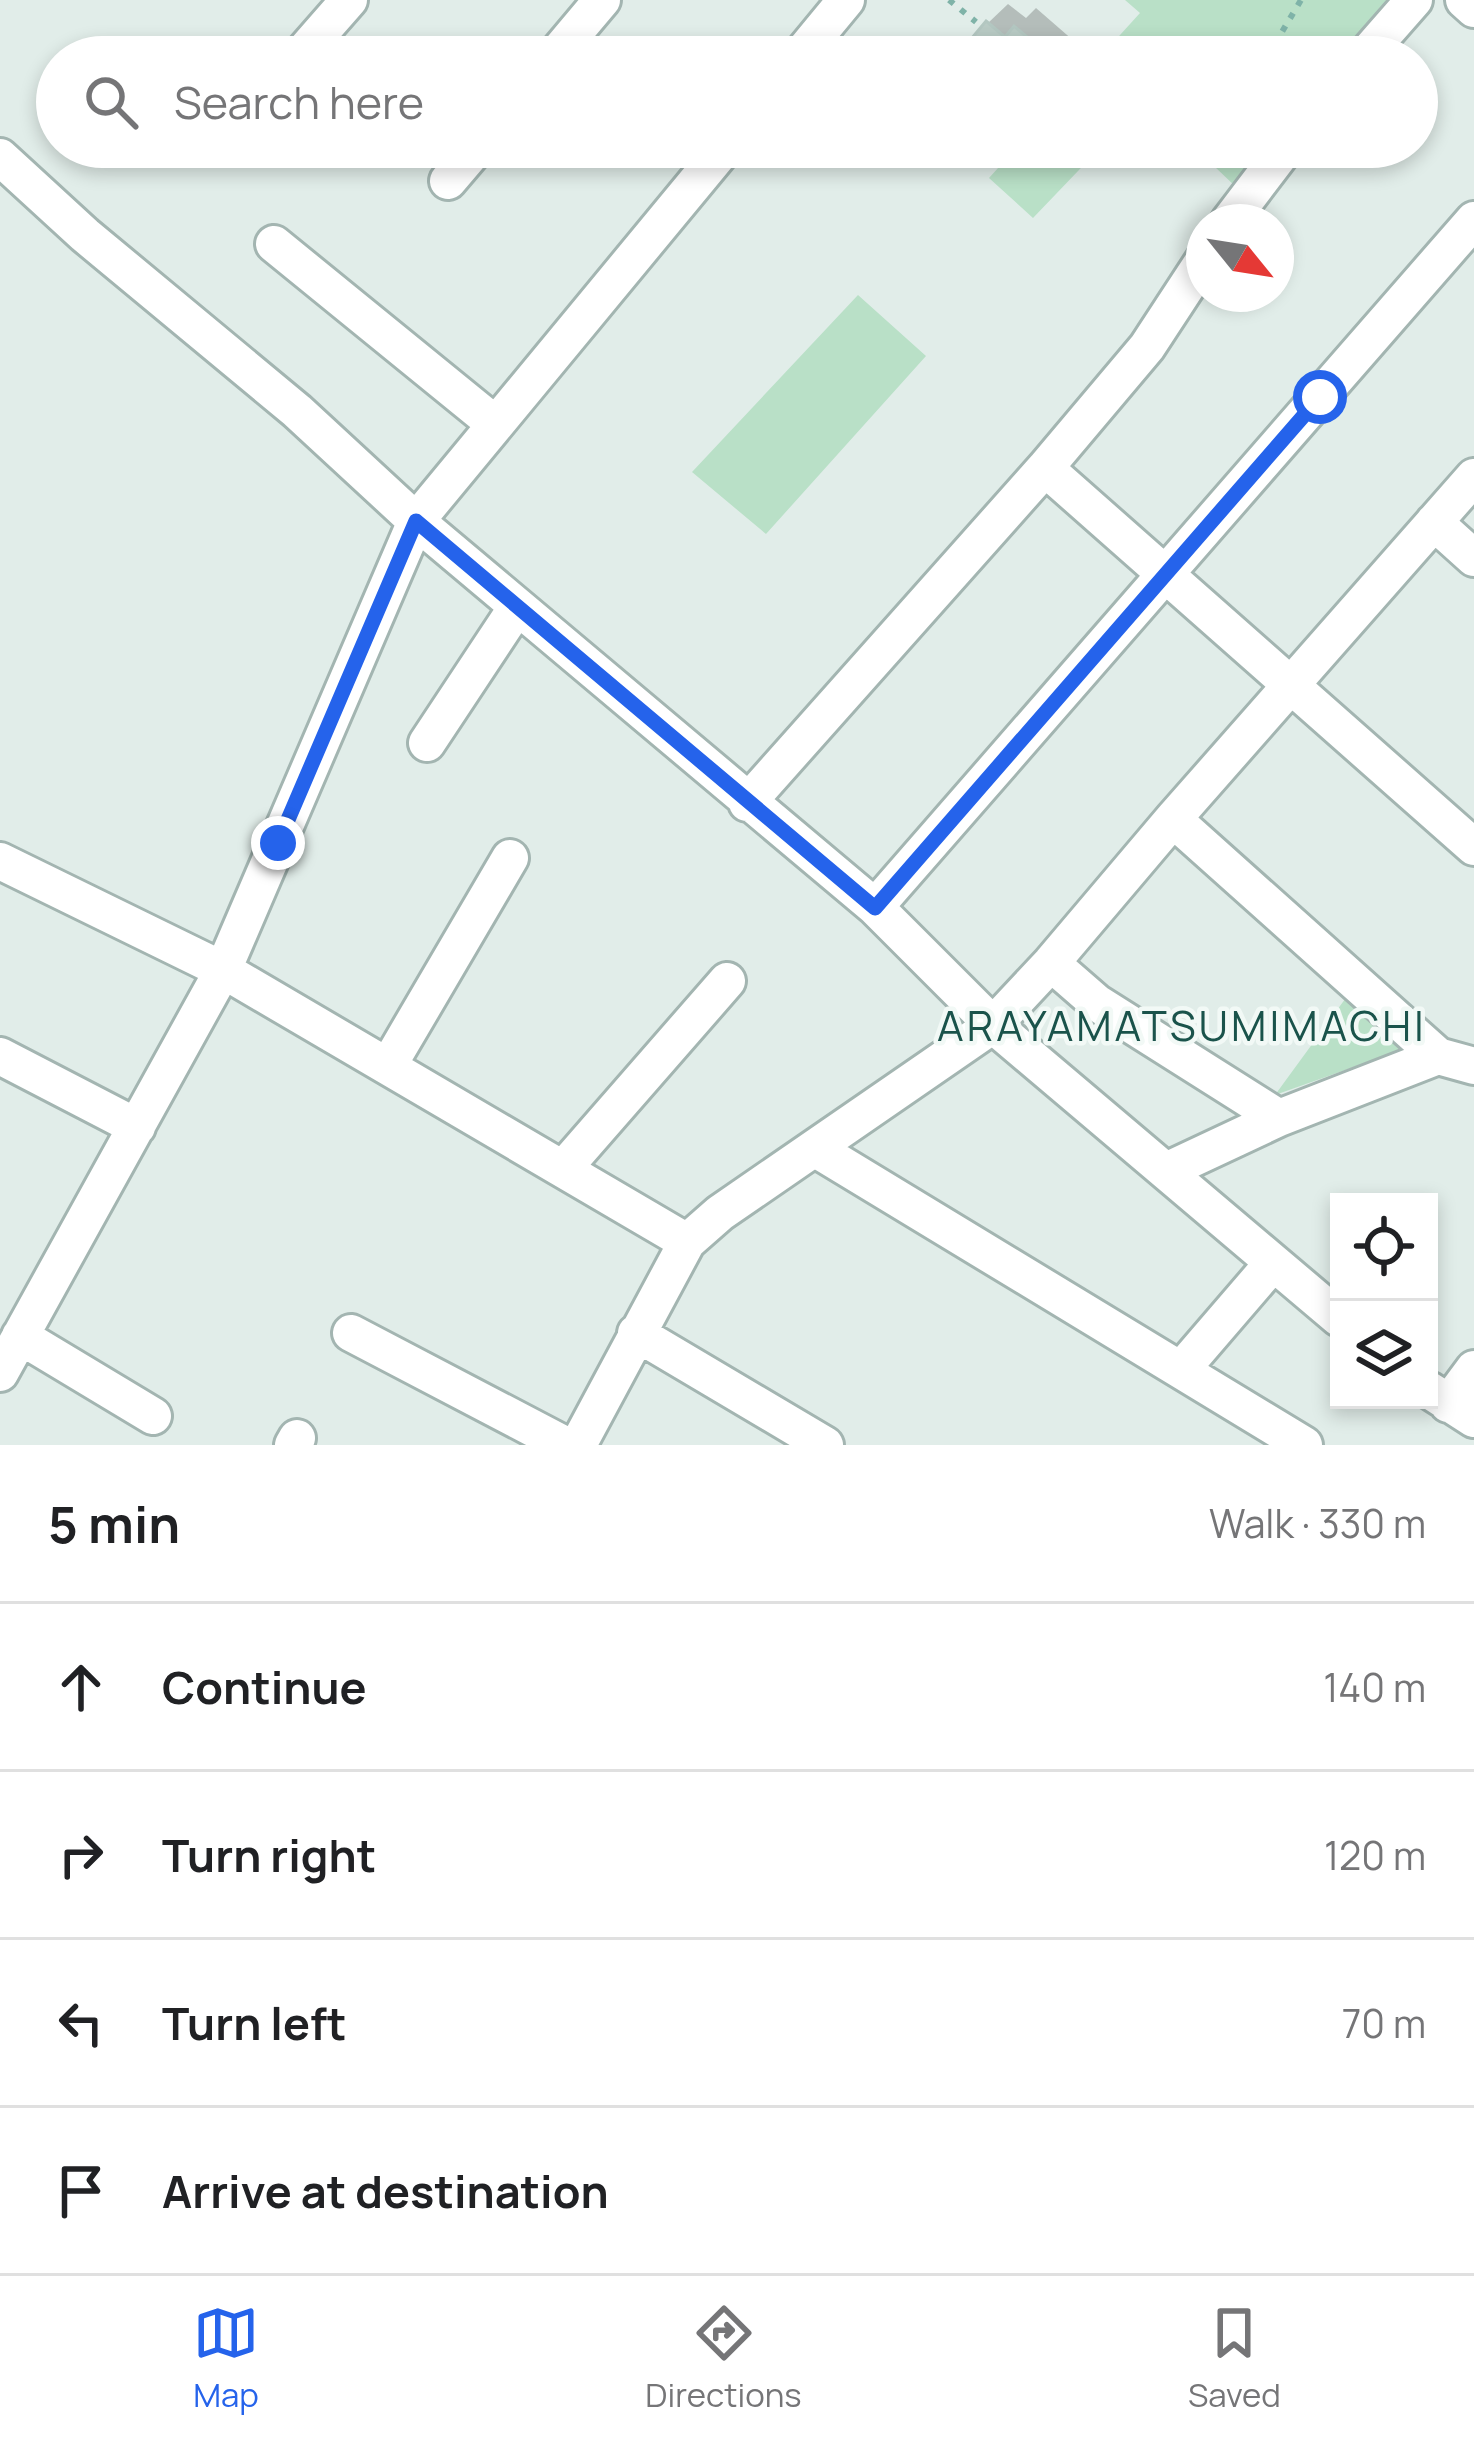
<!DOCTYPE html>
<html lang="en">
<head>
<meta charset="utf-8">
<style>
  :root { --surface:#fff; --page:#f2f2f2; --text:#202124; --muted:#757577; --line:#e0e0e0; --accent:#2563eb }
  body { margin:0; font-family:Manrope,sans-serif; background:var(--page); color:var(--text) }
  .controls { position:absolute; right:36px; bottom:36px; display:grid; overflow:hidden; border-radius:0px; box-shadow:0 6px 18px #0003 }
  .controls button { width:108px; height:108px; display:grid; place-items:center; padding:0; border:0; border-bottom:3px solid var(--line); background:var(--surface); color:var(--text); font:60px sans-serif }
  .compass { position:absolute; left:1186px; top:204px; width:108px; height:108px; border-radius:50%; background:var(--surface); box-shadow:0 6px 18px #0003; rotate:120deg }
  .stop { position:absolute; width:36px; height:36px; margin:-27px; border:9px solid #2563eb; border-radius:50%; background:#fff }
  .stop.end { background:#2563eb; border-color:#fff; box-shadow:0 3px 12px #0008 }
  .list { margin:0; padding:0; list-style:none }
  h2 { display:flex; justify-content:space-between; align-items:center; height:156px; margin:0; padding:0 48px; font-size:51px }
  h2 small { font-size:39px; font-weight:400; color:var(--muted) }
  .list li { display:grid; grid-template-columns:78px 1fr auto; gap:36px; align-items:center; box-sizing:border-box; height:168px; padding:0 48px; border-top:3px solid var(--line) }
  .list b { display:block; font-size:45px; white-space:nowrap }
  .list em { font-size:39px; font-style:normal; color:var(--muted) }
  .icon { flex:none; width:66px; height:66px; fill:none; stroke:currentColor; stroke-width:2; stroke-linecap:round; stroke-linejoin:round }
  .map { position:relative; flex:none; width:1474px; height:1445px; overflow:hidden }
  .search { position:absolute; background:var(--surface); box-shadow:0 6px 18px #0003; left:36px; right:36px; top:36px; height:132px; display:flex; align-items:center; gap:30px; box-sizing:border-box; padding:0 42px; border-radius:66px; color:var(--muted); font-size:45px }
  .sheet { height:828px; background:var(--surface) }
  nav { display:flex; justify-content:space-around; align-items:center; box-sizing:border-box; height:168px; border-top:3px solid var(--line); background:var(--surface); font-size:33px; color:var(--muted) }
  nav a { display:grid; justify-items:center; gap:6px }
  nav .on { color:var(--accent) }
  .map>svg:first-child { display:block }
</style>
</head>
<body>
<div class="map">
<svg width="1474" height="1445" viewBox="0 0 1474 1445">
  <rect width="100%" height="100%" fill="#e1ede9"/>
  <path fill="#b9e0c7" d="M 1125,0 L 1393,0 L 1340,57 L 1100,57 L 1140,13 Z
    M 1017,147 L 1101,147 L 1033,218 L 989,178 Z
    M 1194,147 L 1267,147 L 1236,187 Z
    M 858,295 L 926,356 L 766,534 L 692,472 Z
    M 1348,995 L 1410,1047 L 1275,1095 Z"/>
  <path fill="#0003" d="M 1008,4 L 1026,18 L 1036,8 L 1082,48 L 1074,57 L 984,57 L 988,23 Z
    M 960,46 L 973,57 L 948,57 Z"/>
  <path fill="#b9cbc5" stroke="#b3c7c1" stroke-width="3" d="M 986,21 L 1005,37 L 1014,26 L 1051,57 L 979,57 L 966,45 Z"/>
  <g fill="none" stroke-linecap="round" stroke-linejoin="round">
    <g stroke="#a3b5b1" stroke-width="42">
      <path id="minor" d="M 1464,0 L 1474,9
        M 299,57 L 349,0
        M 554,57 L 602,0
        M 799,57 L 846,0
        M 1364,57 L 1414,0
        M 0,157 L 85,235 L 297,411 L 416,521 L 875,907 L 993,1025 L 1339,1318
        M 448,181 L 477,147
        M 1229,222 L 1286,147
        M 274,244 L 495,424
        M 1045,468 L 1474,847
        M 1434,522 L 1474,558
        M 427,743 L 517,607
        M 747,803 L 1045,468 L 1147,347 L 1204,260
        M 1173,819 L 1438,1056
        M 0,861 L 223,970 L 687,1242
        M 875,907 L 1474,220
        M 1051,963 L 1097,1003 L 1279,1118
        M 0,1056 L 137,1127
        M 388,1066 L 510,858
        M 816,1149 L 1304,1445
        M 563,1169 L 727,981
        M 1166,1171 L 1279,1118 L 1438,1056 L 1474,1066
        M 351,1333 L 565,1445
        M 636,1333 L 825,1445
        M 20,1336 L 153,1416
        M 1181,1370 L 1273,1263
        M 0,1373 L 223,970 L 416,521 L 725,147
        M 1429,1390 L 1474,1419
        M 1448,1404 L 1474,1369
        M 293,1445 L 297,1438
        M 578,1445 L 687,1242 L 720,1213 L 993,1025 L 1051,963 L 1173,819 L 1474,477"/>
    </g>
    <path stroke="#7fb3a8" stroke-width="6" stroke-dasharray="6 9" stroke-linecap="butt" d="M 949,0 L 976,22
      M 1267,57 L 1301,0"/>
    <use href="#minor" stroke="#fff" stroke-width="36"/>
  </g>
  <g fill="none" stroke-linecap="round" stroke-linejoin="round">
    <path stroke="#2563eb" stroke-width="15" d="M 278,843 L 416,521 L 875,908 L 1320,397"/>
  </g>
  <g text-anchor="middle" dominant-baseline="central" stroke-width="9" stroke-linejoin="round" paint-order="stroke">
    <g font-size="42" letter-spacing="3" fill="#1a534b" stroke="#f2f9f6">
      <text x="1182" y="1025">ARAYAMATSUMIMACHI</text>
    </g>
  </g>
</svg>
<div class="controls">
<button><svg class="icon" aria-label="locate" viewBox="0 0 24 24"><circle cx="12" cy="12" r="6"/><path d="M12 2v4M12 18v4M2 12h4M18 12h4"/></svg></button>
<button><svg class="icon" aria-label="layers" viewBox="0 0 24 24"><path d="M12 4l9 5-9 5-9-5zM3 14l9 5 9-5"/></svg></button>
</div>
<svg class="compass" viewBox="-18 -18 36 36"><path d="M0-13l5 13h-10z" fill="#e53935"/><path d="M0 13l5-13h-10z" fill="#757577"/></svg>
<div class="stop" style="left:1320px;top:397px"></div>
<div class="stop end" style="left:278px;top:843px"></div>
<div class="search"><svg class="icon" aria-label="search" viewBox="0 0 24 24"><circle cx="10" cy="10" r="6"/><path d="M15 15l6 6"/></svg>Search here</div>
</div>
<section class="sheet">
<h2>5 min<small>Walk · 330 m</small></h2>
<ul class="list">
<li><svg class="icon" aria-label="ahead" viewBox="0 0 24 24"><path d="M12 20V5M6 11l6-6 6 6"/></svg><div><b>Continue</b></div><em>140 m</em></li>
<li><svg class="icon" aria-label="right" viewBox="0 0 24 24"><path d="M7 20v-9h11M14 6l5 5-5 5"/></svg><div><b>Turn right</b></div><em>120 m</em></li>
<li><svg class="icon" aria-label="left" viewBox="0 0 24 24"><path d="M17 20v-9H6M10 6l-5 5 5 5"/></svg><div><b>Turn left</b></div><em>70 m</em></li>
<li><svg class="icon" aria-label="arrive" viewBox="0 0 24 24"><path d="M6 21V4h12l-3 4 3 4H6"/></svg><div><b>Arrive at destination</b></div></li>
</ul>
</section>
<nav>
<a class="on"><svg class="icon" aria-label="map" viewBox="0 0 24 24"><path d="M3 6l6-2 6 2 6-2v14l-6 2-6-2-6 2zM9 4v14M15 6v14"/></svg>Map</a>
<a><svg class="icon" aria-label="directions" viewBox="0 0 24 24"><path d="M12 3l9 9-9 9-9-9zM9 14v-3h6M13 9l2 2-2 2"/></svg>Directions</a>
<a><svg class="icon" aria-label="saved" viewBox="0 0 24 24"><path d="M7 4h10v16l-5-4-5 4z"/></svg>Saved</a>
</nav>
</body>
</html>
